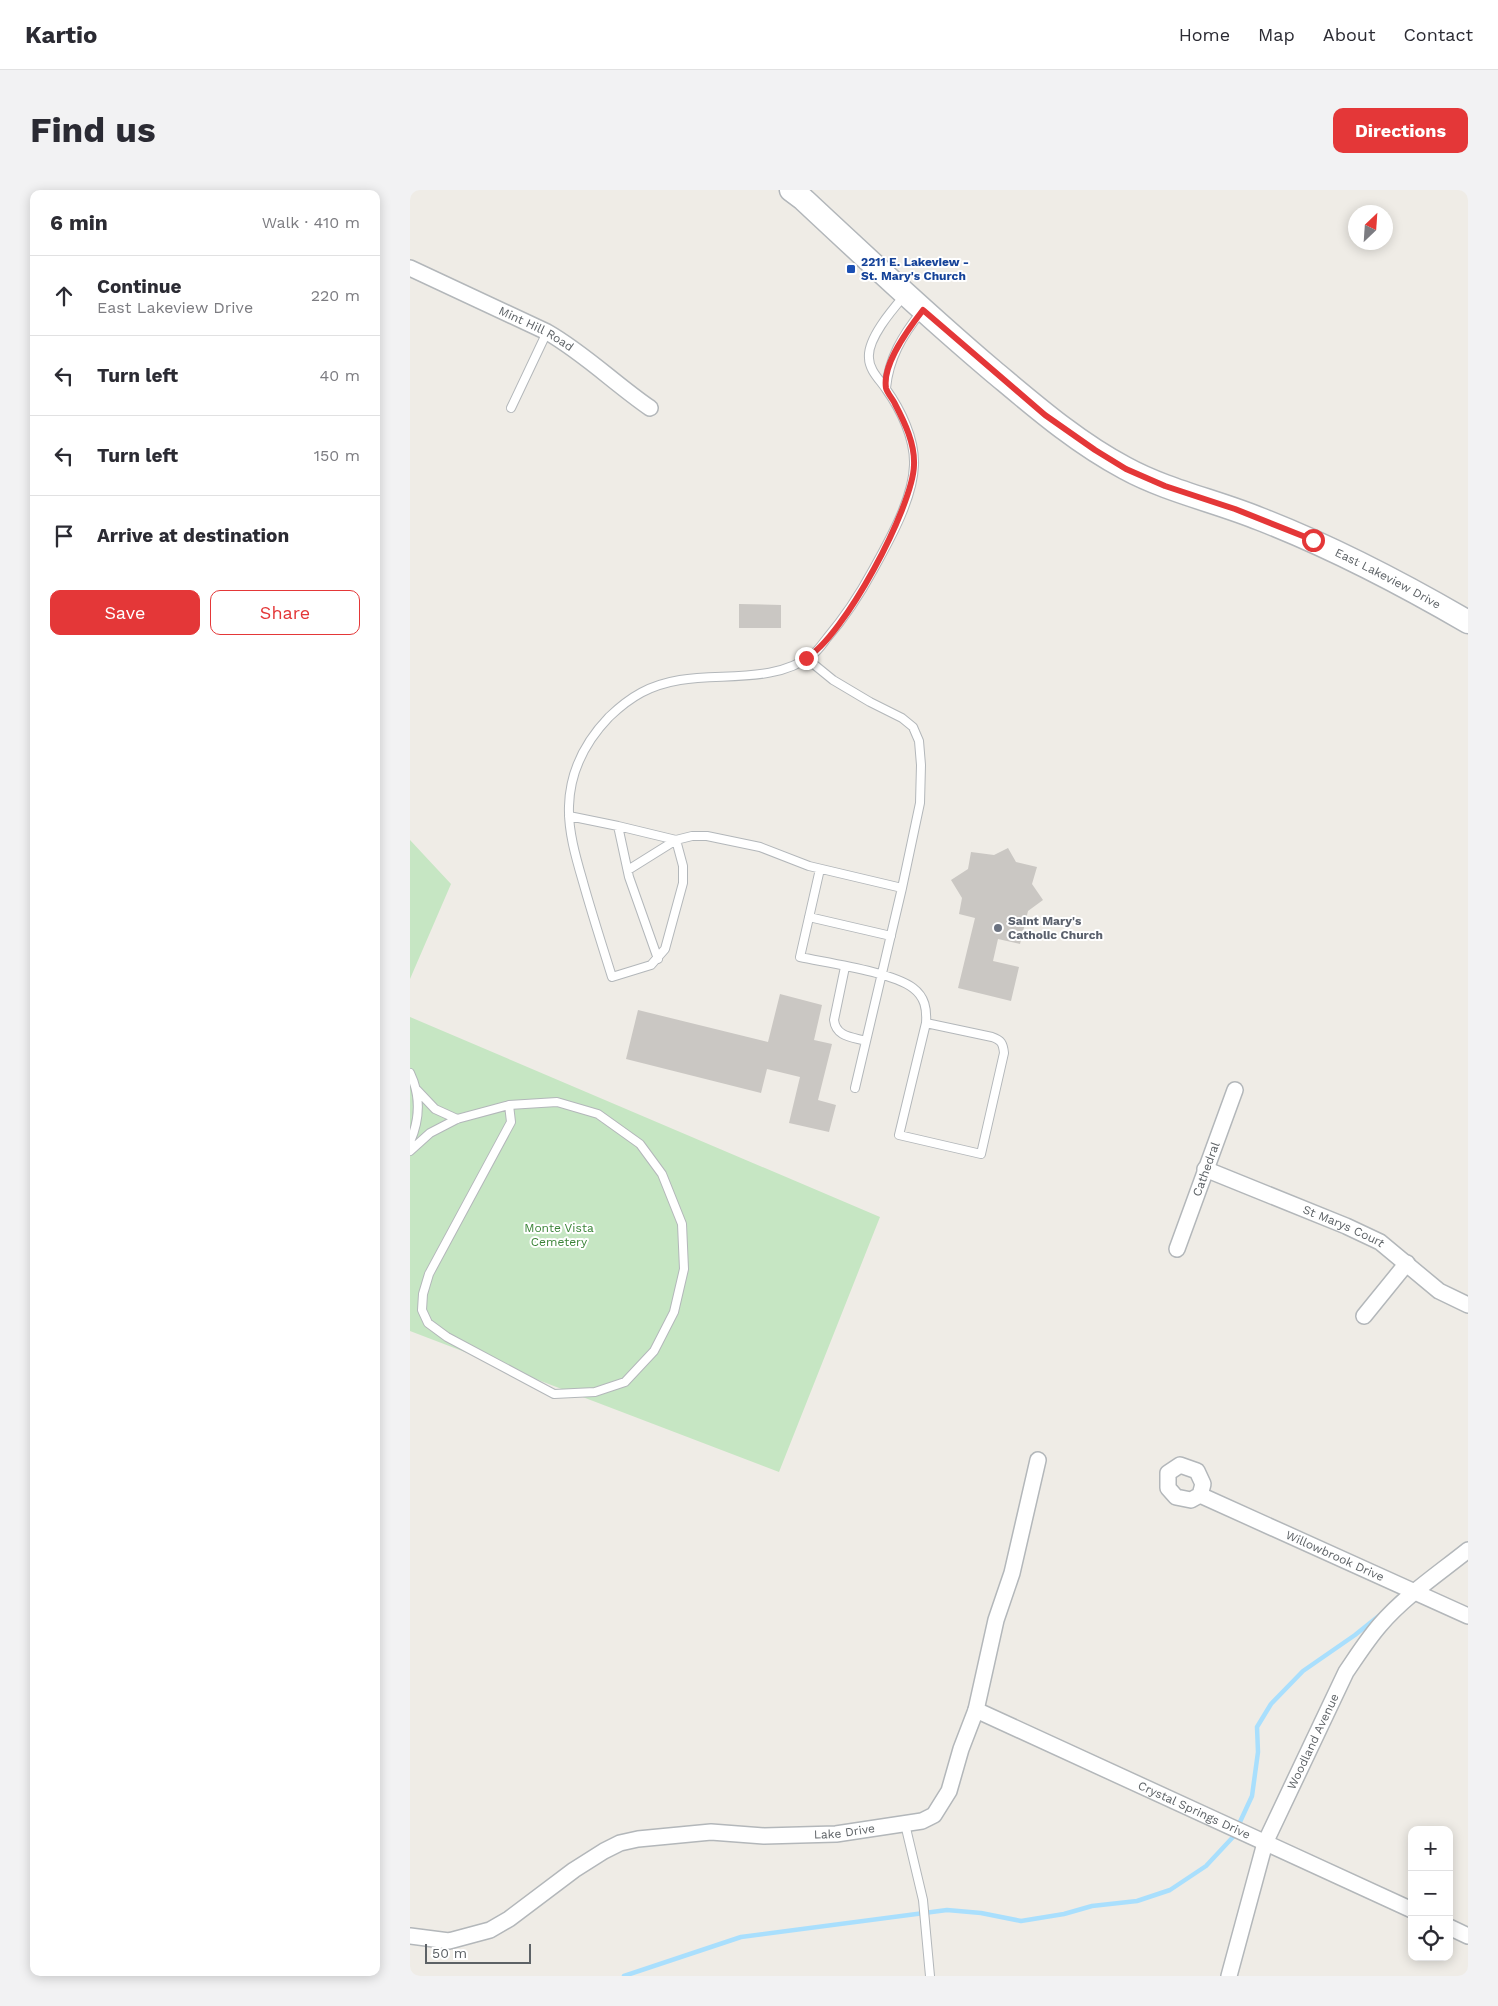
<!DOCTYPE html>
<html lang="en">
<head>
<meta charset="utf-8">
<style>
  :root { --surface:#fff; --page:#f2f2f3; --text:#2b2b33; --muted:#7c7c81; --line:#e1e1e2; --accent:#e43738 }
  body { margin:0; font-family:"Work Sans",sans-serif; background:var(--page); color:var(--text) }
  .controls { position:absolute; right:15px; bottom:15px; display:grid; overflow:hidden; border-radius:10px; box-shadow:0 2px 12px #0003 }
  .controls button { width:45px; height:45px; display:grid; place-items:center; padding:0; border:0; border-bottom:1px solid var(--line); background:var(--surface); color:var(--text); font:25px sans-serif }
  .compass { position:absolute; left:938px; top:15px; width:45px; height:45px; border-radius:50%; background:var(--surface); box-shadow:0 2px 12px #0003; rotate:25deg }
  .scale { position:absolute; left:15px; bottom:12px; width:106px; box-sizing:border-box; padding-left:5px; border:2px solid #5d6266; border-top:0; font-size:14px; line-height:18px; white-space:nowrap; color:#5d6266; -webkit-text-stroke:4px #fff; paint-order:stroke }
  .stop { position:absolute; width:15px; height:15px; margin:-11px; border:4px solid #e43738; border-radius:50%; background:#fff }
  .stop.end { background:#e43738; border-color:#fff; box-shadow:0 1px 5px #0008 }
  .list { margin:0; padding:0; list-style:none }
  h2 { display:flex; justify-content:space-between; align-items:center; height:65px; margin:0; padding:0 20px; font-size:21px }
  h2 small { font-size:16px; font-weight:400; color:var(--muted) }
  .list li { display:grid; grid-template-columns:32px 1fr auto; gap:15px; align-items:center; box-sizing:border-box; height:80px; padding:0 20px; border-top:1px solid var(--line) }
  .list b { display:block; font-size:19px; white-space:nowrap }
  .list p { margin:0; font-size:16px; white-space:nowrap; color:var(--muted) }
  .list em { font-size:16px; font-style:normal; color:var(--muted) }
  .actions { display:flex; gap:10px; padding:15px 20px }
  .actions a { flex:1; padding:11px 0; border:1px solid var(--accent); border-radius:10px; text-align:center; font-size:18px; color:var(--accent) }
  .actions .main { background:var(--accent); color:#fff }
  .icon { flex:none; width:28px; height:28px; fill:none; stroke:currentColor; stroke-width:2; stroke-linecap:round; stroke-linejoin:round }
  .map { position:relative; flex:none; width:1058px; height:1786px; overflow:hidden; border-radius:10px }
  header { display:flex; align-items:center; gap:30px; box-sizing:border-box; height:70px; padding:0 25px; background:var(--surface); border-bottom:1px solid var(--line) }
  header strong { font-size:24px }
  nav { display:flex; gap:28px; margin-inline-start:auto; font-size:18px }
  .intro { display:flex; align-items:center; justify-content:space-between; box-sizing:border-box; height:120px; padding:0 30px }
  h1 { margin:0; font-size:35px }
  .button { padding:12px 22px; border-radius:10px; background:var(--accent); color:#fff; font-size:18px; font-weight:700 }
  main { display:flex; gap:30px; padding:0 30px }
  aside { flex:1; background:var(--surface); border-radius:10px; box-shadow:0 2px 12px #0003 }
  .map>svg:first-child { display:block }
</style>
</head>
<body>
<header>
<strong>Kartio</strong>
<nav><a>Home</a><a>Map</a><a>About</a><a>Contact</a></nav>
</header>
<div class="intro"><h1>Find us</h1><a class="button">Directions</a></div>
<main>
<aside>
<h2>6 min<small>Walk · 410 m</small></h2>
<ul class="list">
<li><svg class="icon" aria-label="ahead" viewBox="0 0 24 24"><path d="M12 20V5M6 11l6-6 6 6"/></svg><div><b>Continue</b><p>East Lakeview Drive</p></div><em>220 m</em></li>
<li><svg class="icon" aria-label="left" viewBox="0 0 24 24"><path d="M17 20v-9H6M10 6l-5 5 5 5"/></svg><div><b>Turn left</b></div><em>40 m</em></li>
<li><svg class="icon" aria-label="left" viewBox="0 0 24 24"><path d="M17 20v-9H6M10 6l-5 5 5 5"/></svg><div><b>Turn left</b></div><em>150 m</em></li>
<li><svg class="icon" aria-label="arrive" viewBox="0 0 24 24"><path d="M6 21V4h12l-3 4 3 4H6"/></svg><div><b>Arrive at destination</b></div></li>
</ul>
<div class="actions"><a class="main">Save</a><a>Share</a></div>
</aside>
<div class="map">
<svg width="1058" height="1786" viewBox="0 0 1058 1786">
  <rect width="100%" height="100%" fill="#efece6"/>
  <path fill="#c6e6c3" d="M 0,650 L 41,694 L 0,789 Z
    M 0,827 L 470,1027 L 369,1282 L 0,1141 Z"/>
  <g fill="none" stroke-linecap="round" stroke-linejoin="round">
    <path stroke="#a9dffd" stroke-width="4.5" d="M 214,1786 L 331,1747 L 537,1720 L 571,1723 L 611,1731 L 654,1724 L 682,1716 L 727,1711 L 760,1700 L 796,1676 L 823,1647 L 842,1606 L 848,1562 L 847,1537 L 861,1514 L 893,1481 L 945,1445 L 970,1425"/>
  </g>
  <path fill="#cac7c3" d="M 329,414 L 371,415 L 371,438 L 329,438 Z
    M 598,658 L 606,672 L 627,677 L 622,694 L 633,710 L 618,721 L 610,754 L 588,749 L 583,771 L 609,777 L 601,811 L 548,798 L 565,728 L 549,724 L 552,708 L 541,690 L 558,679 L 561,662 L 584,665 Z
    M 370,804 L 412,815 L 404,850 L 422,854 L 408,910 L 426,915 L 419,942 L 379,933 L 390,887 L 357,879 L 351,903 L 216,869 L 228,820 L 358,852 Z"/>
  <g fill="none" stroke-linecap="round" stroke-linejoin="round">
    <g stroke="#b3b7ba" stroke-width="10">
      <path id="lane" d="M 476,198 C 479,168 492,146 511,122
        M 101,218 L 137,142
        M 396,468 L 423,490 L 460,512 L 492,528 L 503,537 L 509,551 L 511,575 L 510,613 L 492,698 L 445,898
        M 159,626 L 208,636 L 266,650 L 273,676 L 273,693 L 255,759 L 241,775 L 202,787 C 192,755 182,724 173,692 C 166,668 158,641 159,616 C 160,581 176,551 199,527 C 221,506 240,495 270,490 C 314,483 365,493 402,465 C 408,461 413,453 417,448 C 435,427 450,404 463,380 C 479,351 503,309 504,275 C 505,249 491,220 476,199 C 470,190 459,180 459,168 C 457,149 482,120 494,106
        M 208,636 L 219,687 L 248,769
        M 410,679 L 390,767 C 418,773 482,782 503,798 C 515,807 517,819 516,833 L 489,945 L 571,964 L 594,863 C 593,853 591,850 582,847 L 516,833
        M 218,680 L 266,650 L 282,646 L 297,646 L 350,657 L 399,676 L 492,698
        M 399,727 L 481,746
        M 435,777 L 424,830 C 426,847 442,847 456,851
        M 0,883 C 11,906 10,929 0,952
        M 7,900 L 25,919 L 47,929
        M 0,961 L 20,943 L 47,929 L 99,915 L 147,912 L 188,924 L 230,954 L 252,984 L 272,1034 L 274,1079 L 264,1122 L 244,1161 L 215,1192 L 185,1202 L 144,1204 L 37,1147 L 18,1133 L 12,1120 L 13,1104 L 19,1084 L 101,932 L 99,915
        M 495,1634 L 513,1710 L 520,1786"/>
    </g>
    <g stroke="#b3b7ba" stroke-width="18">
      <g id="street">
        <path id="s1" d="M 0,78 L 137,142 C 174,163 205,194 240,218"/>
        <path id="s2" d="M 795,979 L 936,1036 L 970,1052 L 1029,1101 L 1058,1115"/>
        <path id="s3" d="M 767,1059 L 825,900"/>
        <path d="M 954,1126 L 997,1073"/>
        <path d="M 770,1275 L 787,1281 L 793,1294 L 790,1305 L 781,1310 L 766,1307 L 758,1298 L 758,1283 Z"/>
        <path id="s4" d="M 790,1305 L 1058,1426"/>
        <path id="s5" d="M 566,1520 L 1002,1720"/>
        <path d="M 1039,1737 L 1058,1746"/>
        <path id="s6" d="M 0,1746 L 39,1751 L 80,1740 L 99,1729 L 164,1680 L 194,1661 L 210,1653 L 228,1649 L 301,1642 L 354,1646 L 426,1644 L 512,1631 L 524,1625 L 539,1601 L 551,1559 L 566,1520 L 586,1430 L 602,1383 L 628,1270"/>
        <path id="s7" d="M 819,1786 L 855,1653 L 936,1482 C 947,1466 957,1450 970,1435 C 995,1406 1028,1384 1058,1360"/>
      </g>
    </g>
    <g stroke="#b2b6ba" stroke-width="25">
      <g id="secondary">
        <path id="s8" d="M 381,0 L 393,9 C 455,67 518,126 583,181 C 625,216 666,252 715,278 C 757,301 806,311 850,329 C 922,357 991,393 1058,432"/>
      </g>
    </g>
    <use href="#lane" stroke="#fff" stroke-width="8"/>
    <use href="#street" stroke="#fff" stroke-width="15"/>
    <use href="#secondary" stroke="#fff" stroke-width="22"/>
  </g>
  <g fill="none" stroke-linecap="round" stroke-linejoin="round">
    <path stroke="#e43738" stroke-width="6" d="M 396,468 C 433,448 503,317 504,275 C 505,254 495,233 485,214 C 483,209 477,203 476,198 C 472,174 499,138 513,120 L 635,225 L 685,260 L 716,279 L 755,296 L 825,319 L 903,350"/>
  </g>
  <rect fill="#1a4fb4" stroke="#fff" stroke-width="2" x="436" y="74" width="10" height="10" rx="2.5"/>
  <circle fill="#6b7280" stroke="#fff" stroke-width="2" cx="588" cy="738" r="5"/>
  <g text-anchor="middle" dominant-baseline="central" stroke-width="4" stroke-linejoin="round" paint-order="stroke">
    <g font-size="12" font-weight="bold" fill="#164399" stroke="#fff" text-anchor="start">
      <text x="451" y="72">2211 E. Lakeview -<tspan x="451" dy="14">St. Mary's Church</tspan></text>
    </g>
    <g font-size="12" fill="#5d6266" stroke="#fff">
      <text stroke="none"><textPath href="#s1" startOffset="140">Mint Hill Road</textPath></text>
      <text stroke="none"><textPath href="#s8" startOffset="721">East Lakeview Drive</textPath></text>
      <text stroke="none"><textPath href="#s3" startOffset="85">Cathedral</textPath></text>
      <text stroke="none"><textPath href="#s2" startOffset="150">St Marys Court</textPath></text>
      <text stroke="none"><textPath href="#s4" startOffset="148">Willowbrook Drive</textPath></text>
      <text stroke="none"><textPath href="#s7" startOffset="250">Woodland Avenue</textPath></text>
      <text stroke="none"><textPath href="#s5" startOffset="240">Crystal Springs Drive</textPath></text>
      <text stroke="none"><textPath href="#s6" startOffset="464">Lake Drive</textPath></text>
    </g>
    <g font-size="12" font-weight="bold" fill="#5b616d" stroke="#fff" text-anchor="start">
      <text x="598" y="731">Saint Mary's<tspan x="598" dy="14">Catholic Church</tspan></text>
    </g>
    <g font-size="12" fill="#3a8337" stroke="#fff">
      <text x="149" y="1038">Monte Vista<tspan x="149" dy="14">Cemetery</tspan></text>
    </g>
  </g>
</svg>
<div class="controls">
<button>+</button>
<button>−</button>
<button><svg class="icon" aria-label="locate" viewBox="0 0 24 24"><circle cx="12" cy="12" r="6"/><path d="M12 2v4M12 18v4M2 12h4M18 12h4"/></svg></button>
</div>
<svg class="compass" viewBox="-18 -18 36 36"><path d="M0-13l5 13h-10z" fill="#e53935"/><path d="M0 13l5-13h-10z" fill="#7c7c81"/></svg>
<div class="scale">50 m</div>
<div class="stop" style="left:903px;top:350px"></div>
<div class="stop end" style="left:396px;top:468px"></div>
</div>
</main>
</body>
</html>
